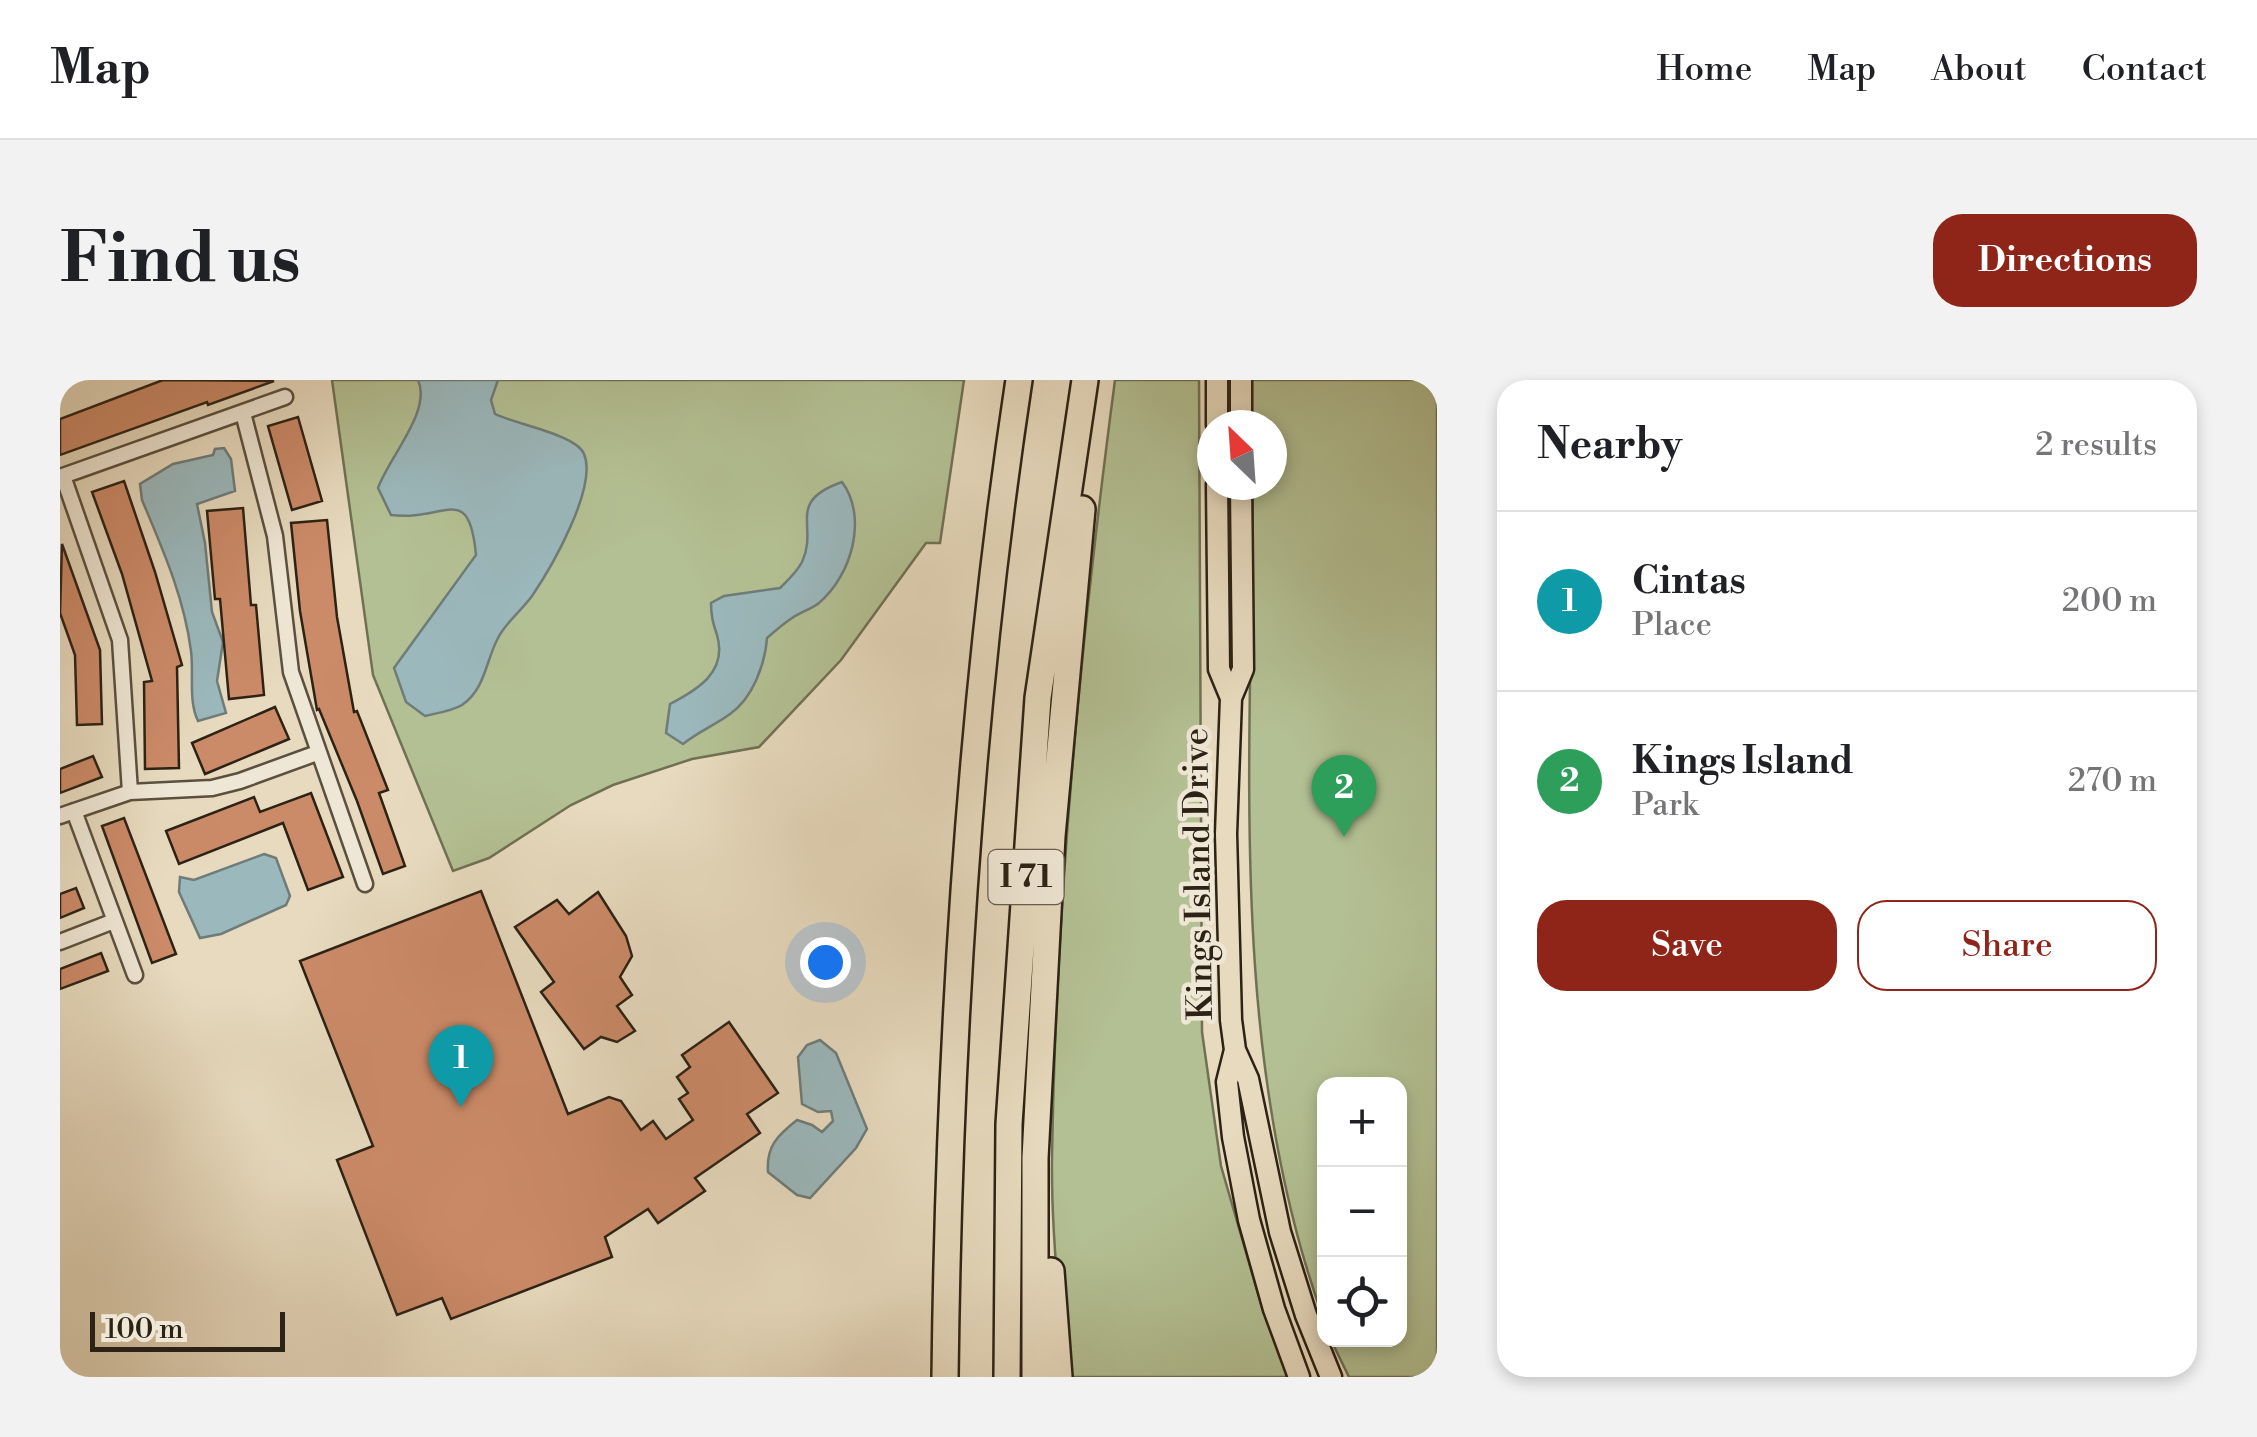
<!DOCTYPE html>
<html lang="en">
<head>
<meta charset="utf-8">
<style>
  :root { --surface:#fff; --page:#f2f2f2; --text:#202124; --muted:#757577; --line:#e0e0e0; --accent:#8f2418 }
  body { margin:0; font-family:"Libre Bodoni",serif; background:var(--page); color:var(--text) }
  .controls { position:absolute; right:30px; bottom:30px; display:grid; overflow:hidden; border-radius:20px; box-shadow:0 5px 15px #0003 }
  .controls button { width:90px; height:90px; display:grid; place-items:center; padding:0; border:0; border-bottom:2px solid var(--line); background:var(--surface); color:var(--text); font:50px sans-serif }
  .compass { position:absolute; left:1137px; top:30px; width:90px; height:90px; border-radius:50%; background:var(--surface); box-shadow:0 5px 15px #0003; rotate:335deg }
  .scale { position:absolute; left:30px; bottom:25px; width:195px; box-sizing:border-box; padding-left:10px; border:5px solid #2c2215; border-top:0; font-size:28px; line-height:35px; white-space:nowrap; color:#2c2215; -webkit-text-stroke:8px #efe7d5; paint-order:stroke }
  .you { position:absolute; left:765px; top:582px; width:35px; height:35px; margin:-25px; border:8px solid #fff; border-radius:50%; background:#1a73e8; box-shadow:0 0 0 15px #1a73e833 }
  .badge { display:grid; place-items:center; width:65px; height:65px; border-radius:50%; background:var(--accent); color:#fff; font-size:32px; font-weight:700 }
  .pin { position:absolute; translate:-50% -82px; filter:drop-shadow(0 2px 5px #0008) }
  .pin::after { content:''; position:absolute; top:52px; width:35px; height:30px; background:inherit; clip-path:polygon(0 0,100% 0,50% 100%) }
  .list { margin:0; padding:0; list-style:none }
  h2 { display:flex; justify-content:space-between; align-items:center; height:130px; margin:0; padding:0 40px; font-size:42px }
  h2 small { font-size:32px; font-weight:400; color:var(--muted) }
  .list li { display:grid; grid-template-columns:65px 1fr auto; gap:30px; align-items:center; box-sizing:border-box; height:180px; padding:0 40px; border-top:2px solid var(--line) }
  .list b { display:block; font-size:38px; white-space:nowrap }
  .list p { margin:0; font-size:32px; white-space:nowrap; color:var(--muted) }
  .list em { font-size:32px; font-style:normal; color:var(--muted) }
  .actions { display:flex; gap:20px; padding:30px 40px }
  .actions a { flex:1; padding:22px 0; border:2px solid var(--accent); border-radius:30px; text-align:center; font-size:35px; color:var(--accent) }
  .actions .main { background:var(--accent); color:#fff }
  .icon { flex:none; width:55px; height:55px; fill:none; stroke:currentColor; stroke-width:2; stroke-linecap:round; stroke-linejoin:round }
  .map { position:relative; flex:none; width:1377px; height:997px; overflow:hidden; border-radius:30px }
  header { display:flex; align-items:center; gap:60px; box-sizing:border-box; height:140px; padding:0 50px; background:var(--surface); border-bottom:2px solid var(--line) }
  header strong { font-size:48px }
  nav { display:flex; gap:55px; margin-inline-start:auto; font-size:35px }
  .intro { display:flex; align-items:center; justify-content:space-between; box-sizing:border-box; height:240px; padding:0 60px }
  h1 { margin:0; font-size:70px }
  .button { padding:25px 45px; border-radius:30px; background:var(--accent); color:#fff; font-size:35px; font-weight:700 }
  main { display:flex; gap:60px; padding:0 60px }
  aside { flex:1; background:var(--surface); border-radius:30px; box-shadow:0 5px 15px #0003 }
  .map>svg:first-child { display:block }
</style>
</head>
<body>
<header>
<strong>Map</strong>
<nav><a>Home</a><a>Map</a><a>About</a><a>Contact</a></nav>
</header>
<div class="intro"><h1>Find us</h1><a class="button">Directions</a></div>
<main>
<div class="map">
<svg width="1377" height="997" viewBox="0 0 1377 997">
  <rect width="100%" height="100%" fill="#e7dabe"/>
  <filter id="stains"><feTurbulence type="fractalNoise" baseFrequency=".002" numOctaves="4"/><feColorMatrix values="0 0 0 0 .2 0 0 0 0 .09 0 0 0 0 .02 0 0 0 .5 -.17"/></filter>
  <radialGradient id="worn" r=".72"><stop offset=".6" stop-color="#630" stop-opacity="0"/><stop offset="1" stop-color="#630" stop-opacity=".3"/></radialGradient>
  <path fill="#b3c093" stroke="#707154" stroke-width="2.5" d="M 272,0 L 904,0 L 880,163 L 866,163 L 781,280 L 699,367 L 632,379 L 553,405 L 511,425 L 429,478 L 393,491 L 313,295 Z
    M 1055,0 L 1139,0 L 1142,652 L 1161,786 L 1203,931 L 1232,997 L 1004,997 C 1000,924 991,850 992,778 C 996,517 1021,258 1055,0 Z
    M 1192,0 L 1377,0 L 1377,997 L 1289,997 L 1271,960 L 1340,959 L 1340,704 L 1264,704 L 1264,940 C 1168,677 1191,381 1193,105 L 1212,105 L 1212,45 L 1192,45 Z"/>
  <path fill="#9bb8bc" stroke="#6f7c79" stroke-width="2.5" d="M 358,0 L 438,0 L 431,20 L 435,34 C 455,44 517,55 524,74 C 538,107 491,188 472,216 C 462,230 446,242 438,258 C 426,280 425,310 402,325 C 392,331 377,333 365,336 L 346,322 L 334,288 L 416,175 C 409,100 385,142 331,135 L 318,108 C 329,77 372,31 358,0 Z
    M 164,68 L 171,79 L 175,111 L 137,124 L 145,163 L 152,232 L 163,262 L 157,301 L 166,333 L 138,341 C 128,320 134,294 131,271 C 124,217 103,170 82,120 L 80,104 L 113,84 L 153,75 L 155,69 Z
    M 782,102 C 808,137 792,195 759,223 C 752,229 740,232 732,238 C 723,244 715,251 707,258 C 705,284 693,318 670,334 C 655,345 638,352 623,364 L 606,353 L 610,324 C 637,310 668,292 657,255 C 653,243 651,236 651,223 L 664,216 L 720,208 C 728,200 737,192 742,182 C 759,146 725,122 782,102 Z
    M 204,474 L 216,478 L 230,516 L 226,525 L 161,554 L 140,558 L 119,512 L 120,497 L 134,500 Z
    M 760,660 L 776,673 L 807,749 L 796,768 L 750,818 L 737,815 L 708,792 C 706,766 718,755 737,740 L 752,745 L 762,752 L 773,741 L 771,731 L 758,732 L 742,724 L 738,677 L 747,665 Z"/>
  <path fill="#cb8a68" stroke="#2c2215" stroke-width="2.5" d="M 103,0 L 214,1 L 148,25 L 147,22 L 0,75 L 0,39 Z
    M 238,37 L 262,121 L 232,130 L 208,46 Z
    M 64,101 L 95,192 L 122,285 L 117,287 L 119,388 L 85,389 L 84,302 L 92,301 L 62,194 L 32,112 Z
    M 183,128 L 191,225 L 196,225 L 204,315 L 169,319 L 160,219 L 155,219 L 147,131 Z
    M 267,140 L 277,237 L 294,332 L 297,331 L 328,410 L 319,413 L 345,486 L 323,494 L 297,421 L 259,329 L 257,330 L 240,231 L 231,143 Z
    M 2,164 L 40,270 L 42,344 L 17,345 L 15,275 L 0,233 Z
    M 215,327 L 229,359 L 145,394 L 132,363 Z
    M 33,376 L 42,397 L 0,413 L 0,389 Z
    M 251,413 L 283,497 L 248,510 L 223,443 L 119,484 L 106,451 L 194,417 L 200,432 Z
    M 64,438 L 116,574 L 92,583 L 42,446 Z
    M 16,508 L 24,528 L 0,538 L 0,514 Z
    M 421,511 L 508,734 L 549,717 L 561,721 L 581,750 L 593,741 L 606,759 L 633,740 L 619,719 L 628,713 L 617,697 L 630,687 L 622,675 L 669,642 L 718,713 L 687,734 L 700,753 L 635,798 L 645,811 L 598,843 L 588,829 L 545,857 L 552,877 L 391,939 L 382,918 L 337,935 L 277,780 L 313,766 L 240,581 Z
    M 538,512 L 566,556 L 572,576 L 560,597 L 572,615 L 557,626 L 575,651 L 557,662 L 541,657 L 524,669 L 481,612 L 494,602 L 455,547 L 497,520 L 509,534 Z
    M 41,573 L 48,591 L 0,609 L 0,589 Z"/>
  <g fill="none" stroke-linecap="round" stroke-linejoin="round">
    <g stroke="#5b503f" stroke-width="19">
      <path id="street" d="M 183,33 L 215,156 L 231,292 L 305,504
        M 3,96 L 60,260 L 70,412
        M 0,97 L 225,17
        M 14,431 L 75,595
        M 0,436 L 70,412 L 152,408 L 180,401 L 257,373
        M 0,562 L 54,541"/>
    </g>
    <g stroke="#2c2215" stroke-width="25">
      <path id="primary" d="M 1157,45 L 1157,0
        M 1181,45 L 1181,0
        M 1157,105 L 1159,289 L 1171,318
        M 1181,105 L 1183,289 L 1171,318 L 1166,454 L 1171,640 L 1175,670 L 1188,699 L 1220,852 L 1246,935 L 1271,997
        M 1175,670 L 1167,702 L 1173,757 L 1189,840 L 1214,929 L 1239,997"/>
    </g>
    <g stroke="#2c2215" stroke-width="30">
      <path id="highway" d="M 991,891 L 999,997
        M 885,997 C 889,664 909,330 959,0
        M 947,997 L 949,744 L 978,318 L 1025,0
        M 975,997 L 975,778 L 992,456 L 1022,129"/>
    </g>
    <use href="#street" stroke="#efe7d5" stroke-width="14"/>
    <use href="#primary" stroke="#e7dabe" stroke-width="20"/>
    <use href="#highway" stroke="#e7dabe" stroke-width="25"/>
  </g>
  <g text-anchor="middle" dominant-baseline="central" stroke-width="9" stroke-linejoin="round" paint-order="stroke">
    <rect fill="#efe7d5" stroke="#665d4f" stroke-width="2.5" x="928.5" y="470" width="75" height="54" rx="8"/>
    <g font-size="32" font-weight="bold" fill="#2c2215">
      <text x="966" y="497">I 71</text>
    </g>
    <g font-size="35" fill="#2c2215" stroke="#efe7d5">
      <text transform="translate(1139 494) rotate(-91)">Kings Island Drive</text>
    </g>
  </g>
  <rect width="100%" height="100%" filter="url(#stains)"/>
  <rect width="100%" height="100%" fill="url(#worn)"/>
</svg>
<div class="controls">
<button>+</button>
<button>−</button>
<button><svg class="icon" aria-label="locate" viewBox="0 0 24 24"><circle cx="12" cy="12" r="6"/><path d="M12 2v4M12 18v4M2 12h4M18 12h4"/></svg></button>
</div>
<svg class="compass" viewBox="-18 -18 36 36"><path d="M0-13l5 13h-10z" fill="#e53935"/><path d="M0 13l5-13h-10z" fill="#757577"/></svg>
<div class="scale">100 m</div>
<div class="you"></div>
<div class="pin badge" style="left:401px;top:727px;background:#0f9aa8">1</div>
<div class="pin badge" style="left:1284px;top:457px;background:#2e9e5b">2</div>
</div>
<aside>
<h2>Nearby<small>2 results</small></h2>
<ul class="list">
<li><span class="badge" style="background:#0f9aa8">1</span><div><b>Cintas</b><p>Place</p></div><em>200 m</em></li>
<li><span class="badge" style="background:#2e9e5b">2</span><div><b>Kings Island</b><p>Park</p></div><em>270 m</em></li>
</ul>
<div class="actions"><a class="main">Save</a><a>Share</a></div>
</aside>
</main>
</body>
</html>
